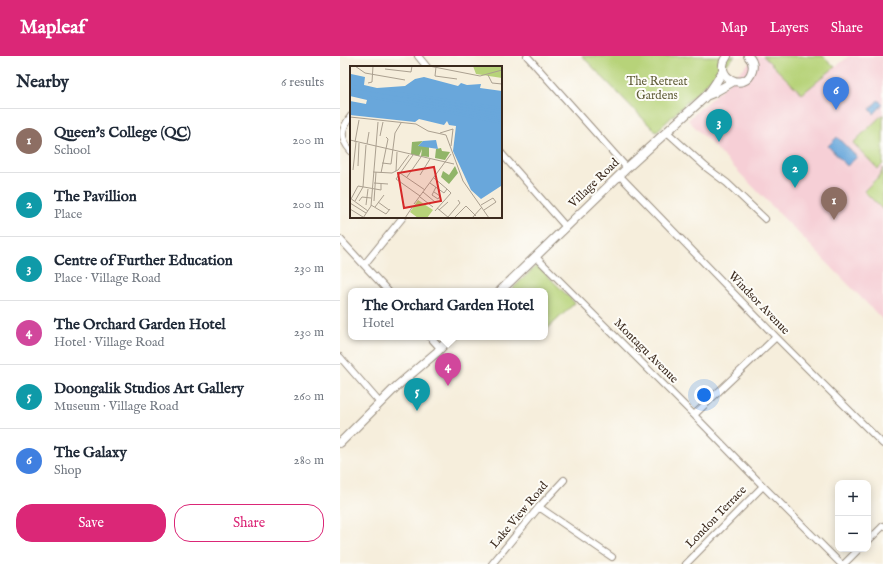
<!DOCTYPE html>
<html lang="en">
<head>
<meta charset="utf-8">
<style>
  :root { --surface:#fff; --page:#f6f6f7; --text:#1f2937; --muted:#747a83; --line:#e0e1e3; --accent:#db2777 }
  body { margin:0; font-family:"IM FELL English",serif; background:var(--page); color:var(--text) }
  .controls { position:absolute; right:12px; bottom:12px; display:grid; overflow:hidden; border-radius:8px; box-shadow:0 2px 10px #0003 }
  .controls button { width:36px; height:36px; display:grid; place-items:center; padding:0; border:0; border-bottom:1px solid var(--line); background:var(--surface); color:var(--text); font:20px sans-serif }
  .you { position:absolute; left:364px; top:339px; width:14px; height:14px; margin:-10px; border:3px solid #fff; border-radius:50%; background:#1a73e8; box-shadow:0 0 0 6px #1a73e833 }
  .badge { display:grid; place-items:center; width:26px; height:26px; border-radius:50%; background:var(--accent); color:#fff; font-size:13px; font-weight:700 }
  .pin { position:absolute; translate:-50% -33px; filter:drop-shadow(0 1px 2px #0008) }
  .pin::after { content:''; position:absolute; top:21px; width:14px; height:12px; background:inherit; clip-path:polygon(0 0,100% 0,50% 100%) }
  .popup { position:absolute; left:8px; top:232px; width:200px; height:52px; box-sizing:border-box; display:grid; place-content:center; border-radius:8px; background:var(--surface); filter:drop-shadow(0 1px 3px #0005); font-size:13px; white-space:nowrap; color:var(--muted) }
  .popup b { font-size:15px; color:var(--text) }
  .popup::after { content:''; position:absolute; left:50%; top:100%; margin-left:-8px; border:8px solid transparent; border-top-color:var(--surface) }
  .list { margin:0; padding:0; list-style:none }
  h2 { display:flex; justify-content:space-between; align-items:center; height:52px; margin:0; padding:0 16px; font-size:17px }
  h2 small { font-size:13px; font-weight:400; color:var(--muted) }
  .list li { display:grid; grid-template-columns:26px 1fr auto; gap:12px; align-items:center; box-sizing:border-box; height:64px; padding:0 16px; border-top:1px solid var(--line) }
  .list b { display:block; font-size:15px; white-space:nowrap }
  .list p { margin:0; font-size:13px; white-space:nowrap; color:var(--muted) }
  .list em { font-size:13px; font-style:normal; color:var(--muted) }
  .actions { display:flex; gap:8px; padding:12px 16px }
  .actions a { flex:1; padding:9px 0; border:1px solid var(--accent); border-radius:16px; text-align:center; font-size:14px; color:var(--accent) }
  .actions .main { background:var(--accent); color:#fff }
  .map { position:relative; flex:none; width:543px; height:508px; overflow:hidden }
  header { display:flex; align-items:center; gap:24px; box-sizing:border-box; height:56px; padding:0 20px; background:var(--accent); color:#fff }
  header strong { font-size:19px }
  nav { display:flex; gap:22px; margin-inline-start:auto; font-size:14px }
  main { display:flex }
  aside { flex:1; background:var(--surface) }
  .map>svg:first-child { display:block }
</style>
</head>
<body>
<header>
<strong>Mapleaf</strong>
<nav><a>Map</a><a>Layers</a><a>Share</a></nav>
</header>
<main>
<aside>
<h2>Nearby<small>6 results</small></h2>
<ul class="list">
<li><span class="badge" style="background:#8d6e63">1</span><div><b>Queen's College (QC)</b><p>School</p></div><em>200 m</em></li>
<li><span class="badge" style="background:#0f9aa8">2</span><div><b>The Pavillion</b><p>Place</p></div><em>200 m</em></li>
<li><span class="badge" style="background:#0f9aa8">3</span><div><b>Centre of Further Education</b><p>Place · Village Road</p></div><em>230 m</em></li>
<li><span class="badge" style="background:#d1479c">4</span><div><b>The Orchard Garden Hotel</b><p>Hotel · Village Road</p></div><em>230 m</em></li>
<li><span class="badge" style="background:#0f9aa8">5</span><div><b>Doongalik Studios Art Gallery</b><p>Museum · Village Road</p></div><em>260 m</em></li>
<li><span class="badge" style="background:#3f7fe0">6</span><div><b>The Galaxy</b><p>Shop</p></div><em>280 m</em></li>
</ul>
<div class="actions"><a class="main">Save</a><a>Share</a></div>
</aside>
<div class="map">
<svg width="543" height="508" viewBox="0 0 543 508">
  <rect width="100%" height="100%" fill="#fdfcf7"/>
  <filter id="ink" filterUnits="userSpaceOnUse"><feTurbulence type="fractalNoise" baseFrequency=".025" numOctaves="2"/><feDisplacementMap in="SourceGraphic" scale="8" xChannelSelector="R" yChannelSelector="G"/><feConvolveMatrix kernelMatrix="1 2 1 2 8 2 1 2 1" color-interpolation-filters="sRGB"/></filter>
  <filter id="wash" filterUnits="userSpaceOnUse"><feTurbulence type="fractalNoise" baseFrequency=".012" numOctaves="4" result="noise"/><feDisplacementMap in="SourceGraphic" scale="16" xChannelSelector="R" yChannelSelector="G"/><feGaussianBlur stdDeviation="0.9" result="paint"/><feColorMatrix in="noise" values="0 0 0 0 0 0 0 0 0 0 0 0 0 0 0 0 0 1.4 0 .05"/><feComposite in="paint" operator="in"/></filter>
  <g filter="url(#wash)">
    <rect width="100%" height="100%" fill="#f6eedc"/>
    <path fill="#f6cfd6" d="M 417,0 L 423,0 L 462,38 L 509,0 L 543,0 L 543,264 L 348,64 Z"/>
    <path fill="#b7d379" stroke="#797e4c" d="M 242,0 L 395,0 L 316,76 Z
      M 423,0 L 483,0 L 495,11 L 462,38 Z
      M 543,58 L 543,108 L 538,113 L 513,87 Z
      M 543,112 L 543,154 L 524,135 L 536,123 L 538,123 L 538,120 L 540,120 Z
      M 197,209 L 235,247 L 205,275 L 205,235 L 170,235 Z"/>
    <path fill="#69a7db" stroke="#52687c" d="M 538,44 L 543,48 L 534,58 L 530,53 Z
      M 497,81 L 517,101 L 507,110 L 488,90 Z"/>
  </g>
  <g filter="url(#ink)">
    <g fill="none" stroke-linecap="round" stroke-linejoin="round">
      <g stroke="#988c7d" stroke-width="8">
        <path id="minor" d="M 78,0 L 87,11
          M 187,0 L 287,112
          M 11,60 C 0,74 0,82 11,95
          M 327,76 L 367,112 L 387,127 L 425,163
          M 161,97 L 226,171
          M 280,120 L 436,281 L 543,388
          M 0,183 L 48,235
          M 196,201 L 354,359 L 423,430 L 501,508
          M 24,209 L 63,161
          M 90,281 L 100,292
          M 0,301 L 40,347
          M 354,359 L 436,281
          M 199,451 L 272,501
          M 528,485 L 543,470
          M 152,508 L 199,451 L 224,424
          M 346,508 L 423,430
          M 504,508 L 519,493"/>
      </g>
      <g stroke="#988c7d" stroke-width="10">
        <path id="secondary" d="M 387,0 C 371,21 406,37 412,15 C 414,9 412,4 408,0
          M 368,39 L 373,37 L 394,25
          M 160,235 L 287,112 L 364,42 C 371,36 378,23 383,15
          M 0,387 L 57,330 L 97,296 L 111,281"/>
      </g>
      <use href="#minor" stroke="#fff" stroke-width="6"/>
      <use href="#secondary" stroke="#fff" stroke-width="8"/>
    </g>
  </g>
  <g text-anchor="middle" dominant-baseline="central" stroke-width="4" stroke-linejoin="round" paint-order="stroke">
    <g font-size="12" fill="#605d39" stroke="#fdfcf7">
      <text x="317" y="25">The Retreat<tspan x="317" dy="14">Gardens</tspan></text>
    </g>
    <g font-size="12" fill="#3b2a1e" stroke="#fdfcf7">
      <text transform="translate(254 127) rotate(-44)">Village Road</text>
      <text transform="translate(419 247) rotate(46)">Windsor Avenue</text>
      <text transform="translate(306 295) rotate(45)">Montagu Avenue</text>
      <text transform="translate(179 459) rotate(-50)">Lake View Road</text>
      <text transform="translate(376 461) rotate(-46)">London Terrace</text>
    </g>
  </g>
  <g transform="translate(10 10)">
    <rect width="152" height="152" fill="#f6eedc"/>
    <path d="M 123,0 L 152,0 L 152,12 L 126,8 ZM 68,134 L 83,144 L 77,152 L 68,152 L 60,146 Z" fill="#b7d379"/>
    <path d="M 73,75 L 68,80 L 79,80 L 79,91 L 71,90 L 72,83 L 69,90 L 61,88 L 62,76 ZM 91,82 L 92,85 L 100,86 L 95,94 L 85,92 L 86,83 ZM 105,100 L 108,107 L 99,118 L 91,111 L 93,105 L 99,109 Z" fill="#91b569"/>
    <path d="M 1,8 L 15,11 L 14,19 L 27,22 L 55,20 L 65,13 L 74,11 L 108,20 L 111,17 L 117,19 L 131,18 L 130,22 L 152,25 L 152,122 L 151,120 L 131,133 L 121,124 L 103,85 L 106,60 L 99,59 L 97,55 L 94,59 L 69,53 L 65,56 L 0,49 L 0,35 L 16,38 L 17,34 L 0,30 ZM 86,74 L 88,83 L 68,80 L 73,75 Z" fill="#69a7db"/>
    <path fill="none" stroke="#69a7db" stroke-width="2" d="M 0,20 L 152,42M 0,21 L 152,46M 0,24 L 152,49M 0,25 L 152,53M 0,27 L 152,57"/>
    <path fill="none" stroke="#aba090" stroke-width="1" d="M 5,0 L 15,7 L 55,14M 79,0 L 130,10 L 152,4M 86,1 L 85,10 L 107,13M 35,3 L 61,6 L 62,0M 138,9 L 142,17 L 152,18M 18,17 L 22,16 L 23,0M 0,51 L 66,58 L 78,65 L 96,69 L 113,115 L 139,152M 90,67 L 103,63 L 101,80M 30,70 L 33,56M 0,74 L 104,98M 5,76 L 9,54M 17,78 L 19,66M 63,89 L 46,113 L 70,130M 32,97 L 41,98 L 45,67 L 51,57M 8,100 L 9,77M 3,104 L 6,76M 46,105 L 47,86M 23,106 L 42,107 L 48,104 L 59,89M 31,107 L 38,73 L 36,71M 50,107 L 75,124M 70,109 L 80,93M 57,111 L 71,91M 84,112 L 97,123M 24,117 L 38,118M 80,117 L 94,127 L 97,123 L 101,127 L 85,145M 73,126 L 85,136M 84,126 L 90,130 L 88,133 L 82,129 L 86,121M 70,131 L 83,141M 0,132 L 18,145M 1,133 L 8,120 L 31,124 L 31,118M 5,135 L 13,121 L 16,79M 9,135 L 12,131 L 21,132M 24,135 L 26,106M 28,136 L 39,144M 0,137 L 16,147M 64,138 L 101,88M 16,139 L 18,123M 21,139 L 36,148 L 40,143M 131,139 L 143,132 L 146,136 L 134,144M 25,141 L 34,129M 87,142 L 99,152M 0,143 L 13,151M 89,144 L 98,136M 98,151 L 110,137 L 108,134M 13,152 L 21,140 L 28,56M 55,152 L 63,140M 104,152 L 116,140 L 126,150M 122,152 L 132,141"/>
    <path fill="#d62828" fill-opacity="0.15" stroke="#d62828" stroke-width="2" d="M 84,101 L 91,135 L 54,142 L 48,107 Z"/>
    <rect width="152" height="152" fill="none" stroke="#3b2a1e" stroke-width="2"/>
  </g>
</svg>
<div class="controls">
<button>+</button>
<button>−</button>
</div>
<div class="you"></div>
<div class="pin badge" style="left:494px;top:164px;background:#8d6e63">1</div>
<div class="pin badge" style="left:455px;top:132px;background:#0f9aa8">2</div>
<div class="pin badge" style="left:379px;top:86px;background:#0f9aa8">3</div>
<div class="pin badge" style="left:108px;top:330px;background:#d1479c">4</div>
<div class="popup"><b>The Orchard Garden Hotel</b>Hotel</div>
<div class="pin badge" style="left:77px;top:355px;background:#0f9aa8">5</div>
<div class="pin badge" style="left:496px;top:54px;background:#3f7fe0">6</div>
</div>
</main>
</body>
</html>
